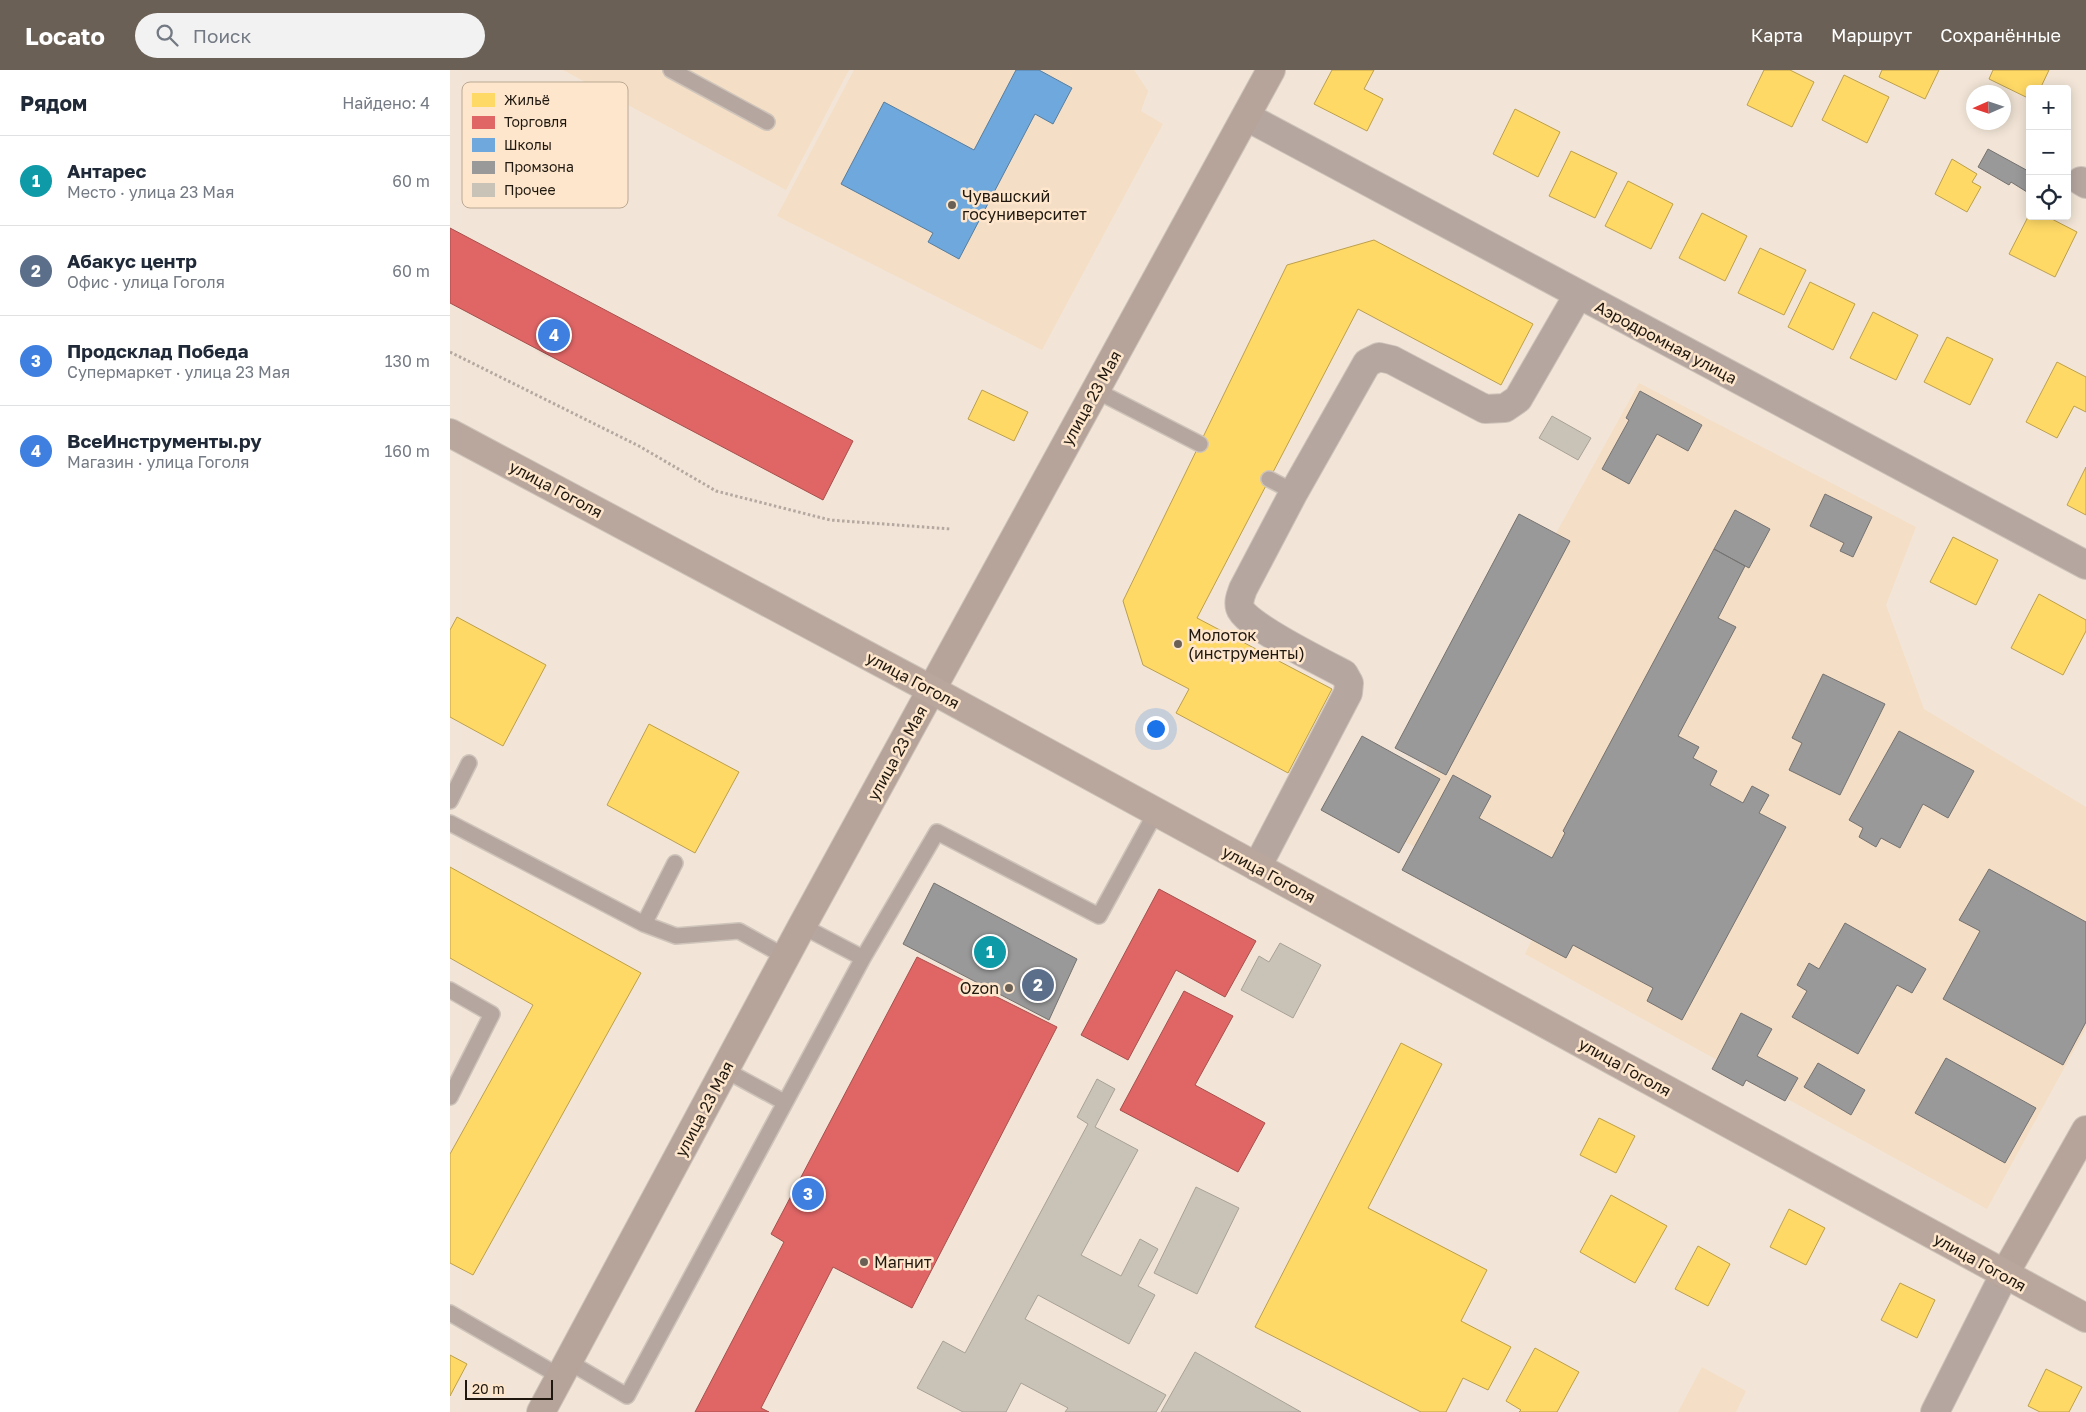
<!DOCTYPE html>
<html lang="ru">
<head>
<meta charset="utf-8">
<style>
  :root { --surface:#fff; --page:#f2f2f3; --text:#1f2937; --muted:#747a83; --line:#e0e1e3; --accent:#6a6055 }
  body { margin:0; font-family:"Golos Text",sans-serif; background:var(--page); color:var(--text) }
  .controls { position:absolute; right:15px; top:15px; display:grid; overflow:hidden; border-radius:5px; box-shadow:0 2px 12px #0003 }
  .controls button { width:45px; height:45px; display:grid; place-items:center; padding:0; border:0; border-bottom:1px solid var(--line); background:var(--surface); color:var(--text); font:25px sans-serif }
  .compass { position:absolute; left:1516px; top:15px; width:45px; height:45px; border-radius:50%; background:var(--surface); box-shadow:0 2px 12px #0003; rotate:267deg }
  .scale { position:absolute; left:15px; bottom:12px; width:88px; box-sizing:border-box; padding-left:5px; border:2px solid #20180f; border-top:0; font-size:14px; line-height:18px; white-space:nowrap; color:#20180f; -webkit-text-stroke:4px #fde6cc; paint-order:stroke }
  .you { position:absolute; left:705px; top:658px; width:18px; height:18px; margin:-12px; border:4px solid #fff; border-radius:50%; background:#1a73e8; box-shadow:0 0 0 8px #1a73e833 }
  .badge { display:grid; place-items:center; width:32px; height:32px; border-radius:50%; background:var(--accent); color:#fff; font-size:16px; font-weight:700 }
  .pin { position:absolute; translate:-50% -50%; border:2px solid #fff; box-shadow:0 1px 5px #0006 }
  .list { margin:0; padding:0; list-style:none }
  h2 { display:flex; justify-content:space-between; align-items:center; height:65px; margin:0; padding:0 20px; font-size:21px }
  h2 small { font-size:16px; font-weight:400; color:var(--muted) }
  .list li { display:grid; grid-template-columns:32px 1fr auto; gap:15px; align-items:center; box-sizing:border-box; height:90px; padding:0 20px; border-top:1px solid var(--line) }
  .list b { display:block; font-size:19px; white-space:nowrap }
  .list p { margin:0; font-size:16px; white-space:nowrap; color:var(--muted) }
  .list em { font-size:16px; font-style:normal; color:var(--muted) }
  .icon { flex:none; width:28px; height:28px; fill:none; stroke:currentColor; stroke-width:2; stroke-linecap:round; stroke-linejoin:round }
  .map { position:relative; flex:none; width:1636px; height:1342px; overflow:hidden }
  header { display:flex; align-items:center; gap:30px; box-sizing:border-box; height:70px; padding:0 25px; background:var(--accent); color:#fff }
  header strong { font-size:24px }
  nav { display:flex; gap:28px; margin-inline-start:auto; font-size:18px }
  .search { width:350px; height:45px; background:var(--page); display:flex; align-items:center; gap:12px; box-sizing:border-box; padding:0 18px; border-radius:28px; color:var(--muted); font-size:19px }
  main { display:flex }
  aside { flex:1; background:var(--surface) }
  .map>svg:first-child { display:block }
</style>
</head>
<body>
<header>
<strong>Locato</strong>
<div class="search"><svg class="icon" aria-label="search" viewBox="0 0 24 24"><circle cx="10" cy="10" r="6"/><path d="M15 15l6 6"/></svg>Поиск</div>
<nav><a>Карта</a><a>Маршрут</a><a>Сохранённые</a></nav>
</header>
<main>
<aside>
<h2>Рядом<small>Найдено: 4</small></h2>
<ul class="list">
<li><span class="badge" style="background:#0f9aa8">1</span><div><b>Антарес</b><p>Место · улица 23 Мая</p></div><em>60 m</em></li>
<li><span class="badge" style="background:#5c6f8a">2</span><div><b>Абакус центр</b><p>Офис · улица Гоголя</p></div><em>60 m</em></li>
<li><span class="badge" style="background:#3f7fe0">3</span><div><b>Продсклад Победа</b><p>Супермаркет · улица 23 Мая</p></div><em>130 m</em></li>
<li><span class="badge" style="background:#3f7fe0">4</span><div><b>ВсеИнструменты.ру</b><p>Магазин · улица Гоголя</p></div><em>160 m</em></li>
</ul>
</aside>
<div class="map">
<svg width="1636" height="1342" viewBox="0 0 1636 1342">
  <rect width="100%" height="100%" fill="#f2e5d7"/>
  <path fill="#f4dec6" d="M 113,0 L 399,0 L 336,120 Z
    M 404,0 L 684,0 L 698,21 L 691,41 L 713,54 L 592,280 L 327,146 Z
    M 1189,313 L 1466,457 L 1436,535 L 1474,639 L 1636,737 L 1636,958 L 1537,1139 L 1075,884 L 1094,844 L 940,764 Z
    M 1252,1297 L 1296,1321 L 1286,1342 L 1228,1342 Z"/>
  <path fill="#ffd966" stroke="#bc9f4c" d="M 882,0 L 924,0 L 914,19 L 933,29 L 917,61 L 864,34 Z
    M 1314,0 L 1340,0 L 1364,12 L 1342,57 L 1297,35 Z
    M 1432,0 L 1489,0 L 1475,29 L 1429,7 Z
    M 1543,0 L 1599,0 L 1590,19 L 1580,19 L 1580,29 L 1539,9 Z
    M 1394,5 L 1439,27 L 1417,73 L 1372,50 Z
    M 1065,39 L 1110,62 L 1088,107 L 1043,84 Z
    M 1121,81 L 1167,103 L 1145,148 L 1099,126 Z
    M 1502,89 L 1527,104 L 1522,112 L 1531,117 L 1517,142 L 1485,124 Z
    M 1178,111 L 1223,134 L 1201,179 L 1155,156 Z
    M 1252,143 L 1297,166 L 1275,211 L 1229,188 Z
    M 1580,143 L 1580,146 L 1596,146 L 1627,162 L 1605,207 L 1559,184 Z
    M 924,170 L 1083,254 L 1051,315 L 908,239 L 747,548 L 882,619 L 838,703 L 726,643 L 739,619 L 693,595 L 673,531 L 837,195 Z
    M 1310,178 L 1356,200 L 1334,245 L 1288,223 Z
    M 1360,212 L 1405,234 L 1383,280 L 1338,257 Z
    M 1423,242 L 1468,265 L 1446,310 L 1400,288 Z
    M 1497,267 L 1543,289 L 1520,335 L 1474,312 Z
    M 1607,292 L 1636,307 L 1636,342 L 1624,336 L 1607,368 L 1576,352 Z
    M 532,320 L 578,342 L 564,371 L 518,349 Z
    M 1636,397 L 1636,445 L 1617,435 Z
    M 1503,467 L 1548,490 L 1526,535 L 1480,512 Z
    M 1589,524 L 1636,550 L 1636,561 L 1613,605 L 1561,578 Z
    M 7,547 L 96,595 L 53,676 L 0,647 L 0,560 Z
    M 199,654 L 289,702 L 245,783 L 157,735 Z
    M 0,797 L 191,903 L 23,1205 L 0,1193 L 0,1084 L 83,935 L 0,888 Z
    M 951,973 L 992,994 L 918,1138 L 1037,1200 L 1011,1251 L 1061,1277 L 1038,1320 L 1013,1308 L 996,1342 L 971,1342 L 805,1257 Z
    M 1149,1048 L 1185,1066 L 1166,1103 L 1130,1085 Z
    M 1161,1125 L 1217,1156 L 1185,1213 L 1130,1182 Z
    M 1339,1139 L 1375,1158 L 1356,1195 L 1320,1177 Z
    M 1248,1176 L 1280,1194 L 1258,1236 L 1225,1219 Z
    M 1450,1213 L 1485,1230 L 1467,1268 L 1431,1250 Z
    M 1085,1278 L 1129,1302 L 1107,1342 L 1069,1342 L 1071,1340 L 1056,1331 Z
    M 0,1285 L 17,1294 L 0,1326 Z
    M 1596,1299 L 1632,1317 L 1619,1342 L 1590,1342 L 1578,1336 Z"/>
  <path fill="#e06666" stroke="#a64f4c" d="M 0,158 L 403,371 L 373,430 L 0,233 Z
    M 709,819 L 806,871 L 775,927 L 726,900 L 678,990 L 631,965 Z
    M 467,887 L 607,957 L 462,1238 L 383,1197 L 311,1338 L 319,1342 L 245,1342 L 334,1172 L 321,1164 Z
    M 734,921 L 783,946 L 745,1015 L 815,1053 L 788,1102 L 670,1040 Z"/>
  <path fill="#6fa8dc" stroke="#577d9e" d="M 566,0 L 589,0 L 622,18 L 603,54 L 585,44 L 509,189 L 478,172 L 483,163 L 391,114 L 434,32 L 524,80 Z"/>
  <path fill="#999" stroke="#757270" d="M 1538,79 L 1580,102 L 1580,117 L 1577,122 L 1561,112 L 1559,115 L 1528,97 Z
    M 1190,321 L 1252,355 L 1238,381 L 1207,364 L 1179,414 L 1152,399 L 1179,350 L 1176,348 Z
    M 1375,424 L 1422,447 L 1403,487 L 1390,481 L 1394,473 L 1360,456 Z
    M 1285,440 L 1320,459 L 1299,498 L 1264,479 Z
    M 1069,444 L 1120,471 L 996,705 L 945,678 Z
    M 1264,479 L 1295,496 L 1268,548 L 1286,557 L 1228,666 L 1249,677 L 1243,688 L 1267,701 L 1260,715 L 1293,733 L 1302,716 L 1319,725 L 1309,743 L 1336,757 L 1232,950 L 1197,931 L 1203,918 L 1123,875 L 1116,888 L 952,800 L 1003,705 L 1041,726 L 1029,748 L 1102,788 L 1115,763 L 1113,761 Z
    M 1373,604 L 1435,634 L 1390,725 L 1339,700 L 1352,673 L 1342,668 Z
    M 1449,661 L 1524,701 L 1498,748 L 1473,734 L 1450,778 L 1431,768 L 1426,777 L 1409,767 L 1413,758 L 1399,750 Z
    M 912,666 L 990,709 L 949,783 L 871,740 Z
    M 1539,799 L 1636,852 L 1636,952 L 1613,995 L 1493,929 L 1530,861 L 1509,850 Z
    M 484,813 L 627,889 L 599,950 L 453,874 Z
    M 1395,853 L 1476,899 L 1462,923 L 1447,915 L 1408,984 L 1342,947 L 1357,921 L 1347,915 L 1359,893 L 1369,899 Z
    M 1291,943 L 1322,959 L 1307,986 L 1348,1008 L 1335,1031 L 1296,1010 L 1293,1016 L 1262,999 Z
    M 1496,988 L 1586,1038 L 1555,1093 L 1465,1043 Z
    M 1368,993 L 1415,1020 L 1401,1045 L 1354,1017 Z"/>
  <path fill="#c9c3b7" stroke="#a8a296" d="M 1102,346 L 1141,368 L 1128,390 L 1089,368 Z
    M 830,873 L 871,895 L 843,948 L 791,920 L 809,886 L 819,892 Z
    M 647,1009 L 665,1019 L 645,1057 L 688,1080 L 631,1185 L 671,1206 L 690,1169 L 708,1179 L 688,1216 L 705,1225 L 679,1274 L 588,1225 L 575,1249 L 716,1325 L 706,1342 L 615,1342 L 618,1338 L 571,1313 L 556,1342 L 513,1342 L 467,1318 L 493,1271 L 515,1283 L 638,1054 L 627,1047 Z
    M 746,1117 L 789,1138 L 747,1224 L 704,1203 Z
    M 745,1282 L 851,1342 L 711,1342 Z"/>
  <g fill="none" stroke-linecap="round" stroke-linejoin="round">
    <g stroke="#cec4ba" stroke-width="18">
      <path id="service" d="M 221,0 L 317,52
        M 645,320 L 750,374
        M 819,409 L 844,422
        M 0,731 L 19,693
        M 0,753 L 194,854 L 226,866 L 289,861 L 336,887
        M 194,854 L 225,793
        M 352,856 L 413,888
        M 0,920 L 42,944 L 0,1027
        M 275,1000 L 334,1032
        M 0,1243 L 111,1307
        M 119,1292 L 177,1326 L 413,888 L 487,762 L 649,846 L 706,742"/>
    </g>
    <g stroke="#cec4ba" stroke-width="30">
      <path id="minor" d="M 797,47 L 1636,495
        M 1631,111 L 1636,114
        M 807,797 L 898,623 L 899,613 L 894,604 C 875,594 794,554 790,538 C 788,531 791,525 793,519 L 844,422 L 917,293 L 929,287 L 942,290 L 1035,339 L 1055,338 L 1068,329 L 1128,225
        M 1485,1342 L 1554,1205"/>
    </g>
    <g stroke="#cec4ba" stroke-width="30">
      <path id="secondary" d="M 1554,1205 L 1636,1060
        M 91,1342 L 352,856 L 821,0"/>
    </g>
    <g stroke="#cec4ba" stroke-width="30">
      <path id="primary" d="M 0,363 L 482,620 L 1636,1248"/>
    </g>
    <path stroke="#b4a8a0" stroke-width="3" stroke-dasharray="2.5 2.5" stroke-linecap="butt" d="M 0,282 L 189,376 L 266,421 L 380,450 L 501,459"/>
    <use href="#service" stroke="#b6a6a0" stroke-width="15"/>
    <use href="#minor" stroke="#b6a6a0" stroke-width="28"/>
    <use href="#secondary" stroke="#b6a49b" stroke-width="28"/>
    <use href="#primary" stroke="#b9a69c" stroke-width="28"/>
  </g>
  <g fill="#6a6055" stroke="#fde6cc" stroke-width="2">
    <circle cx="502" cy="135" r="5"/>
    <circle cx="728" cy="574" r="5"/>
    <circle cx="559" cy="918" r="5"/>
    <circle cx="414" cy="1192" r="5"/>
  </g>
  <g text-anchor="middle" dominant-baseline="central" stroke-width="5" stroke-linejoin="round" paint-order="stroke">
    <g font-size="16" fill="#20180f" stroke="#fde6cc" text-anchor="start">
      <text x="512" y="126">Чувашский<tspan x="512" dy="18">госуниверситет</tspan></text>
      <text x="738" y="565">Молоток<tspan x="738" dy="18">(инструменты)</tspan></text>
      <text x="549" y="918" text-anchor="end">Ozon</text>
      <text x="424" y="1192">Магнит</text>
    </g>
    <g font-size="16" fill="#20180f" stroke="#fde6cc">
      <text transform="translate(1216 272) rotate(28)">Аэродромная улица</text>
      <text transform="translate(641 328) rotate(-61)">улица 23 Мая</text>
      <text transform="translate(106 419) rotate(28)">улица Гоголя</text>
      <text transform="translate(463 610) rotate(28)">улица Гоголя</text>
      <text transform="translate(447 683) rotate(-61)">улица 23 Мая</text>
      <text transform="translate(819 804) rotate(28)">улица Гоголя</text>
      <text transform="translate(1175 997) rotate(29)">улица Гоголя</text>
      <text transform="translate(254 1039) rotate(-62)">улица 23 Мая</text>
      <text transform="translate(1530 1192) rotate(29)">улица Гоголя</text>
    </g>
  </g>
  <rect x="12" y="12" width="166" height="126" rx="8" fill="#fde6cc" stroke="#bba893" stroke-width="1"/>
  <rect x="22" y="23" width="23" height="14" fill="#ffd966"/>
  <rect x="22" y="46" width="23" height="13" fill="#e06666"/>
  <rect x="22" y="68" width="23" height="14" fill="#6fa8dc"/>
  <rect x="22" y="91" width="23" height="13" fill="#999"/>
  <rect x="22" y="113" width="23" height="14" fill="#c9c3b7"/>
  <g font-size="14" fill="#20180f">
    <text x="54" y="35">Жильё</text>
    <text x="54" y="57">Торговля</text>
    <text x="54" y="80">Школы</text>
    <text x="54" y="102">Промзона</text>
    <text x="54" y="125">Прочее</text>
  </g>
</svg>
<div class="controls">
<button>+</button>
<button>−</button>
<button><svg class="icon" aria-label="locate" viewBox="0 0 24 24"><circle cx="12" cy="12" r="6"/><path d="M12 2v4M12 18v4M2 12h4M18 12h4"/></svg></button>
</div>
<svg class="compass" viewBox="-18 -18 36 36"><path d="M0-13l5 13h-10z" fill="#e53935"/><path d="M0 13l5-13h-10z" fill="#747a83"/></svg>
<div class="scale">20 m</div>
<div class="you"></div>
<div class="pin badge" style="left:540px;top:882px;background:#0f9aa8">1</div>
<div class="pin badge" style="left:588px;top:915px;background:#5c6f8a">2</div>
<div class="pin badge" style="left:358px;top:1124px;background:#3f7fe0">3</div>
<div class="pin badge" style="left:104px;top:265px;background:#3f7fe0">4</div>
</div>
</main>
</body>
</html>
